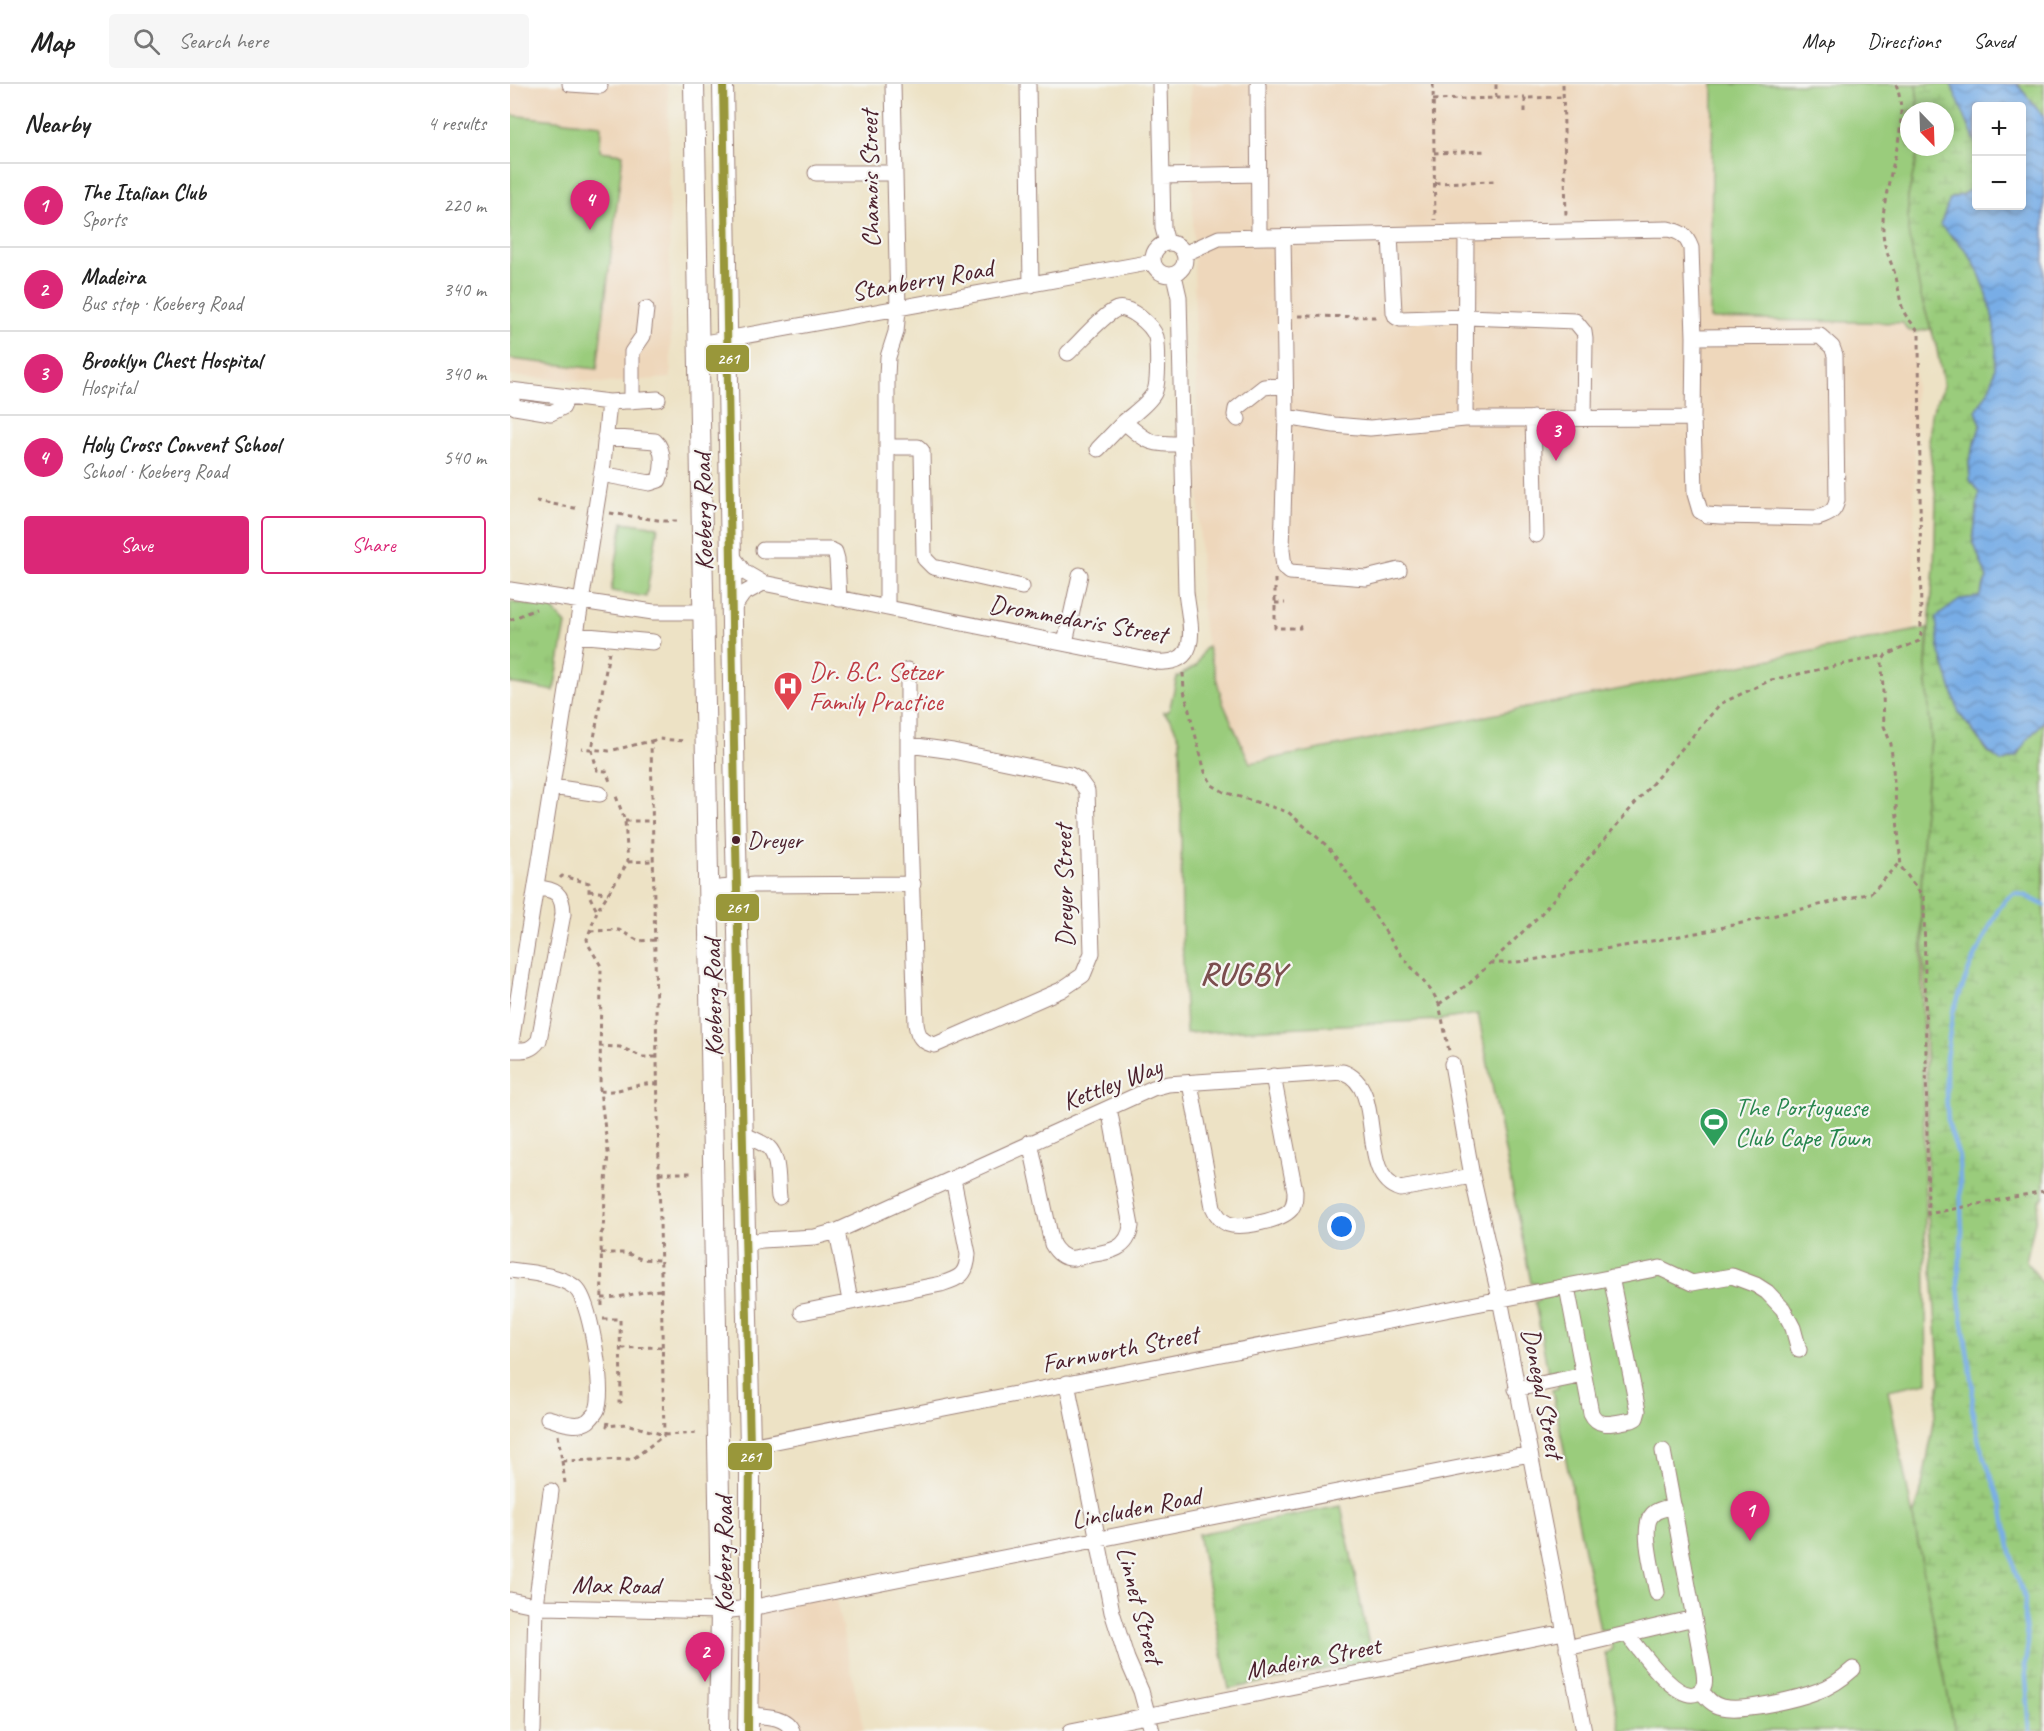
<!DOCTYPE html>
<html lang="en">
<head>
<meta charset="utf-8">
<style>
  :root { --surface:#fff; --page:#f6f6f6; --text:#222; --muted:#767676; --line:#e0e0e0; --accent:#db2777 }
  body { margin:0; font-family:Caveat,sans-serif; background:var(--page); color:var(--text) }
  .controls { position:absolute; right:18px; top:18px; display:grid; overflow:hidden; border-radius:6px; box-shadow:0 3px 9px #0003 }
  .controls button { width:54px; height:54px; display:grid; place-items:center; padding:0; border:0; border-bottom:2px solid var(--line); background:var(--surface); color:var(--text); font:30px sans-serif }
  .compass { position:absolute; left:1390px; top:18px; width:54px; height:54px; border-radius:50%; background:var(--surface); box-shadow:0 3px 9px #0003; rotate:157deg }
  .you { position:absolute; left:832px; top:1143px; width:21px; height:21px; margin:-15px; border:4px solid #fff; border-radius:50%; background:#1a73e8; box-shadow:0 0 0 9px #1a73e833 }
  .badge { display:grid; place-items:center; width:39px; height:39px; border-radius:50%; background:var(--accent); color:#fff; font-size:20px; font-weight:700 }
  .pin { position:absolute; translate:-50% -50px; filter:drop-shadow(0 2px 3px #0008) }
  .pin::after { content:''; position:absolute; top:32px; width:21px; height:18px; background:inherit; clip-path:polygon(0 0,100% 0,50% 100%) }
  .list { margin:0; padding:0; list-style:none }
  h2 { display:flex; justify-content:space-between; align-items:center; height:78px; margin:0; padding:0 24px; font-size:26px }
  h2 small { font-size:20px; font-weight:400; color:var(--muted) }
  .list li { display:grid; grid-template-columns:39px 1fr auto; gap:18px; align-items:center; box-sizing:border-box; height:84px; padding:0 24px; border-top:2px solid var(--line) }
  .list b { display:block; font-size:22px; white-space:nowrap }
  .list p { margin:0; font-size:20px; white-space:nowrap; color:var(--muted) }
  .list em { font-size:20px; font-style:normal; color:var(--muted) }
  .actions { display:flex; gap:12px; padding:18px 24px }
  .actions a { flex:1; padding:14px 0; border:2px solid var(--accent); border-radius:6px; text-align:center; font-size:21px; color:var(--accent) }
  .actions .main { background:var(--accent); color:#fff }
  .icon { flex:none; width:33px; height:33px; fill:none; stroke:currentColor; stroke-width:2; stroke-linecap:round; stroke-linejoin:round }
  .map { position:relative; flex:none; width:1534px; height:1647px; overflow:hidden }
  header { display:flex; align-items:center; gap:36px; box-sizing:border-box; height:84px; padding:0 30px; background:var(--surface); border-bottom:2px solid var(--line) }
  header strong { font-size:28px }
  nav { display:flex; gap:33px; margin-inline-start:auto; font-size:21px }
  .search { width:420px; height:54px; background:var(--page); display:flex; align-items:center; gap:15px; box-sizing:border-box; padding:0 21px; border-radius:6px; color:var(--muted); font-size:22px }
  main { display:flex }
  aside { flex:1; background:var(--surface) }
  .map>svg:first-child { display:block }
</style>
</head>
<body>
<header>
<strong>Map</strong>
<div class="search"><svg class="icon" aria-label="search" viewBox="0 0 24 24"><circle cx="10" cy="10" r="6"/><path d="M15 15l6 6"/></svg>Search here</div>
<nav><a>Map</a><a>Directions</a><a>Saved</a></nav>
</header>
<main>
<aside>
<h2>Nearby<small>4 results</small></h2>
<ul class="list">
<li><span class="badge">1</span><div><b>The Italian Club</b><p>Sports</p></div><em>220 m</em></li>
<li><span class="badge">2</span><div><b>Madeira</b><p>Bus stop · Koeberg Road</p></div><em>340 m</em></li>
<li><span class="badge">3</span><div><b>Brooklyn Chest Hospital</b><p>Hospital</p></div><em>340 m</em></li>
<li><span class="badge">4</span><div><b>Holy Cross Convent School</b><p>School · Koeberg Road</p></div><em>540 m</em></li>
</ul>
<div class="actions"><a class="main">Save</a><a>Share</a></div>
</aside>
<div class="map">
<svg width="1534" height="1647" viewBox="0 0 1534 1647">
  <defs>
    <pattern id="wetland-marsh" width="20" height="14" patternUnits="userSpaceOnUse" patternTransform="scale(1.5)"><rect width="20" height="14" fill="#9acc7c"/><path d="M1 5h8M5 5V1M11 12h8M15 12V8" fill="none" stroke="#86af6b"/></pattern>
    <pattern id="park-tufts" width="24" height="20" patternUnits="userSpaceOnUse" patternTransform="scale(1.5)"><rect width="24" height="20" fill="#9acc7c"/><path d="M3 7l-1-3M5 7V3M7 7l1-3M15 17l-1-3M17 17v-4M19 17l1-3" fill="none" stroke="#86af6b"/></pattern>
    <pattern id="water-waves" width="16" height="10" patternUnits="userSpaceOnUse" patternTransform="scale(1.5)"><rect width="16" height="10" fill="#78ade6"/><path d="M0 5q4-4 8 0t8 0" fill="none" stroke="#648cbb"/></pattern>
  </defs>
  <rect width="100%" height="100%" fill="#f6f6f2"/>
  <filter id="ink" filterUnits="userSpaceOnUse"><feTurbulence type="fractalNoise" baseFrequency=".0167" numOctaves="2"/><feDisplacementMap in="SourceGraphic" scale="12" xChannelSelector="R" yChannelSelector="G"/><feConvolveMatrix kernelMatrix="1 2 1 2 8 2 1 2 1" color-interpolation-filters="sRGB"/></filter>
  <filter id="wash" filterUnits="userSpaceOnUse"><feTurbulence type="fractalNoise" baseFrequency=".008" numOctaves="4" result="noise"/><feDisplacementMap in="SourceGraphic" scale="24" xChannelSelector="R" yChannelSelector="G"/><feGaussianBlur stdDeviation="1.35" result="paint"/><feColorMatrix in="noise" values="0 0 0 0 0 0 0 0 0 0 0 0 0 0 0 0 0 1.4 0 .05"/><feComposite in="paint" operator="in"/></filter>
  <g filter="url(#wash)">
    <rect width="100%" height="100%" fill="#ede2c5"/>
    <path fill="#eed7bb" d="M 0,0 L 158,0 L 161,294 L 94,299 L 0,292 Z
      M 680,0 L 1203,0 L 1393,239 L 1395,245 L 1405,248 L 1404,546 L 740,679 L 713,619 L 701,581 L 693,540 L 691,507 Z
      M 324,1507 L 354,1647 L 238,1647 L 240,1524 Z"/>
    <path fill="#9acc7c" stroke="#727654" stroke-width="1.5" d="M 1203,0 L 1406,0 L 1409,27 L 1399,27 L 1399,63 L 1409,63 L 1398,113 L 1411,212 L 1421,245 L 1405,248 L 1397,246 L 1393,239 L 1200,235 Z
      M 0,31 L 91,41 L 90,67 L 113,70 L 87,285 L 0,275 Z
      M 113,438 L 148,443 L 136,513 L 101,507 Z
      M 1418,544 L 1416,581 L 1421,656 L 1413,737 L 1411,815 L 1417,1298 L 1378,1306 L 1445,1647 L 1110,1647 L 1095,1569 L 1100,1567 L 1102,1564 L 1100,1550 L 1098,1546 L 1090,1546 L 1042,1306 L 1048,1304 L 1045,1288 L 1043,1287 L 1041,1290 L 1038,1289 L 1025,1218 L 1029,1216 L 1027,1200 L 1021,1199 L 968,930 L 929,936 L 676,949 L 672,852 L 670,656 L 661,636 L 653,628 L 659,627 L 667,593 L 686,582 L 694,565 L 698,563 L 713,619 L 740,679 Z"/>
    <path fill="url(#wetland-marsh)" stroke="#727654" stroke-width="1.5" d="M 1406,0 L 1441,0 L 1466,59 L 1466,102 L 1453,110 L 1440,115 L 1441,152 C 1445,156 1451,160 1455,165 C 1479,198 1496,264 1480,303 C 1477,311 1470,319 1466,327 L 1471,340 L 1459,377 L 1460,396 L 1469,409 L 1463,457 L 1477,494 L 1469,513 L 1451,515 L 1449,629 L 1478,668 L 1492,678 L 1508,672 L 1517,656 L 1534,637 L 1534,1113 L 1530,1116 L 1516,1177 L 1534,1201 L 1534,1647 L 1445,1647 L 1403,1433 L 1410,1411 L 1421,1355 L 1430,1298 L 1418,1130 L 1415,898 L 1411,815 L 1413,737 L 1421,656 L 1416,581 L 1424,483 L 1426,416 L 1419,359 L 1421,329 L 1434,302 L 1426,261 L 1411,212 L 1398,148 L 1398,113 L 1409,63 L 1435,63 L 1435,27 L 1409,27 Z
      M 1507,0 L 1534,0 L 1534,33 Z"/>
    <path fill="url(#park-tufts)" stroke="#727654" stroke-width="1.5" d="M 0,518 L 41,524 L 56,540 L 44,607 L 0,599 Z
      M 831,1422 L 862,1576 L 719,1605 L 688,1450 Z"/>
    <path fill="url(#water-waves)" stroke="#616688" stroke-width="1.5" d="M 1441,0 L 1507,0 L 1534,33 L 1534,637 L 1517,656 L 1507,672 L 1492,678 L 1479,668 L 1449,629 L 1429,565 L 1426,533 L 1451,515 L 1469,513 L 1477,494 L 1463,457 L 1469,409 L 1460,396 L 1459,377 L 1471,340 L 1466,327 C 1470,319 1477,311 1480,303 C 1495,267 1479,192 1453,163 C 1446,155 1437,148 1430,141 L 1440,115 L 1453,110 L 1466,102 L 1466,122 L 1512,122 L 1512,22 L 1466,22 L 1466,59 Z"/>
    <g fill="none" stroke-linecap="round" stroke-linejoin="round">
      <path stroke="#78ade6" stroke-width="4.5" d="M 1520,1647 L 1515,1580 L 1518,1560 L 1514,1535 L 1515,1514 L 1505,1488 L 1492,1422 L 1469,1358 L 1462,1325 L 1463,1302 L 1450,1221 L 1448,1199 L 1452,1148 L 1449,1073 L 1438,1039 L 1436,1008 L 1436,974 L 1443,928 L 1460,883 L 1488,826 L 1496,815 L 1505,809 L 1516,812 L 1534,821"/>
    </g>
  </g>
  <g filter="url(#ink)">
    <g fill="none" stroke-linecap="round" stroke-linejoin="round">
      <g stroke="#9c8078" stroke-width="17">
        <path id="minor" d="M 60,0 L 90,2
          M 518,0 L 521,201
          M 650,0 L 653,144 L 657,159
          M 748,0 L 749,153
          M 306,89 L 384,89
          M 652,92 L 749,90
          M 880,151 L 884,228 L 886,233 L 891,235 L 957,233 L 1065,237 L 1074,248 L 1075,255 L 1074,334
          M 773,153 L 776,333 L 772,466 L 774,483 L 780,488 L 856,494 L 889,486
          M643 175a16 16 0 1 1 32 0a16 16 0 1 1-32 0Z
          M 674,170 L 709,154 L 1158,145 C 1171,148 1176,151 1181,164 L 1184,253 L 1183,334 L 1185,410 L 1190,427 L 1197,431 L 1210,432 L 1308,434 C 1319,430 1325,428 1327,416 L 1325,271 L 1322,263 L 1310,252 L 1184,253
          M 189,260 L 643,178
          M 558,269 C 569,259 594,230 607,225 C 619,221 642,241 646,253 C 648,262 649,300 644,309 C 638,320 623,330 614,338
          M 0,306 L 99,318 L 148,315
          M 2,307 L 1,315 L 5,323 L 41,329 L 53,323 L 56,313
          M 122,317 L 122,268 L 133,252 L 136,225
          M 776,333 L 824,341 L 860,344 L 955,335 L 1183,334
          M 1023,334 L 1026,451
          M 728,335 L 725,331 L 726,325 L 754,303 L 775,301
          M 955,335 L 956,149
          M 377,363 L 408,363 L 412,367 L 414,470 L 415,475 L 423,483 L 512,503
          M 588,365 L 614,338 C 640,360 639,360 673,360
          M 91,390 L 140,399 L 149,396 C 153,385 155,366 145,357 L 95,353
          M 253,466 L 320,466 L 325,468 L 327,475 L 329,515
          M 221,470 L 234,488 L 253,499 L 647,578 C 694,581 679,538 676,508 L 669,213 L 664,191
          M 0,506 L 143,528 L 193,528
          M 377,524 L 377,292 L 378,273 L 386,248 L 388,225 L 383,0
          M 222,526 L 233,510 L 253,499
          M 66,551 L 143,558
          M 555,559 L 570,491
          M 398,586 L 398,686 L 406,940 C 408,953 412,958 425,961 L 551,906 L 573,891 L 582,869 L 577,707 L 569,696 L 560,691 L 443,667 L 399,661
          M 42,703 L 90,710
          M 198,805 L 244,801 L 403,800
          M 0,965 L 93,380 L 99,318
          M 0,966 C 14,966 20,968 29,956 L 53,830 C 53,809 45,805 26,804
          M 942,980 L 962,1092 L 990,1215 L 1074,1647
          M 680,999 L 703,1123 C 706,1130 711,1137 718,1140 C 731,1145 772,1136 781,1125 C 785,1119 785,1114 785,1107 L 763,992
          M 232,1050 C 241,1054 251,1058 258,1063 C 270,1074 267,1099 269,1113
          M 520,1058 L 542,1160 C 546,1167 551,1173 560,1174 C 565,1175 573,1172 579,1171 C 599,1168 618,1166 621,1142 L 599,1024
          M 327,1147 L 340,1217
          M 235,1159 L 252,1156 L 305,1153 L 327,1147 L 643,1004 L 658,1000 L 833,988 C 878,1004 845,1091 890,1105 L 962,1092
          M 0,1186 C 18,1188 59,1192 69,1208 C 81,1226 95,1307 87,1326 C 86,1329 80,1335 78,1337 C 66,1345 50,1337 38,1334
          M 1057,1203 L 1081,1329 C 1089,1346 1106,1338 1122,1336 L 1126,1334 L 1128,1327 L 1101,1193
          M 292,1228 L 431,1200 C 450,1194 457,1191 458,1170 L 443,1095
          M 557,1299 L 602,1528 L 617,1575 L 631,1607 L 642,1647
          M 1006,1305 L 1074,1291
          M 240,1362 L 1150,1184 L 1182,1199 L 1222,1192 L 1246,1201 L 1257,1208 L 1273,1225 L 1283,1244 L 1289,1266
          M 1147,1509 C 1144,1492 1130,1443 1142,1431 C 1147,1425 1156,1424 1164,1423
          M 0,1516 L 33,1523 L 211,1527 L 240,1524 L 1020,1370
          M 1118,1551 C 1129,1565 1167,1619 1187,1609 C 1196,1604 1195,1597 1194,1588 L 1153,1367
          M 1057,1564 L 1184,1534
          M 1191,1607 C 1197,1614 1202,1621 1212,1623 C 1233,1628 1287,1615 1308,1607 C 1321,1603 1333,1594 1343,1585
          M 238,1631 C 252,1632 276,1631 282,1647
          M 23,1647 L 26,1521 L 41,1407
          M 561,1647 L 1054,1548"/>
      </g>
      <g stroke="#9c8078" stroke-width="22">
        <path id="major" d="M 184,0 L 211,1527 L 209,1647
          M 213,0 L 225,719 L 240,1362 L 240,1524 L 238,1647"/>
      </g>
      <path stroke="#9c8078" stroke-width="3" stroke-dasharray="4.5 4.5" stroke-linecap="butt" d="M 923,0 L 925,136
        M 1053,0 L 1056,133
        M 1386,0 C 1403,48 1371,96 1373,146 C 1373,162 1380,175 1385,190 C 1389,202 1389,219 1395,230 C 1399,237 1406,242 1409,249 L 1411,550 L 1409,557 L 1376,571 L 1372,577 L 1374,642 L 1381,660 L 1391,783 L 1414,814 L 1418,1130 L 1534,1107
        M 986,14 L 1015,14
        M 923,16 L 986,14 L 986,0
        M 1015,28 L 1015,14 L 1054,13
        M 924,69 L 977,67
        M 925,99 L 984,97
        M 789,232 L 870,233
        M 26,417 L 70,425
        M 100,429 L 154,437 L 170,437
        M 765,495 L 765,544 L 790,544 L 789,539
        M 765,519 L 775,519
        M 0,536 L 26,525
        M 99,568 L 82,666 L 87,686 L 96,687 L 101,700
        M 673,589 L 674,607 L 695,688 L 702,701 L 714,708 L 778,728 L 816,761 L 828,775 L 888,867 L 923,909 L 929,920 L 939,967
        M 141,657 L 149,655 L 175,657
        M 115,737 L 142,737
        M 118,778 L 142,777
        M 50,794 L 52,792 L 79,799 L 79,811 L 87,827
        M 79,807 L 98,809
        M 80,847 L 109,846 L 129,857 L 144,856
        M 980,879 L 1001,879 L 1120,861 L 1197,847 L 1361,809 L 1390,779
        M 929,920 L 960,899 L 1030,831 L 1210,620 L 1261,596 L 1376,571
        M 89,962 L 110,963 L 133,973 L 146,973
        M 90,1007 C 112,1009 126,998 147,1000
        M 149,1089 L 184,1089
        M 91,1169 L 116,1169 L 131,1175 L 150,1176
        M 92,1214 C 113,1214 131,1207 151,1206
        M 92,1222 L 91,1150 L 93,1146 L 98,1068 L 90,1007 L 91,882 L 78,860 L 77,855 L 87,827 L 118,778 L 115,737 L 106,712
        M 93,1235 L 110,1235 L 111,1318 L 104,1318
        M 111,1264 L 152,1263
        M 98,1338 L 97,1342 L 116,1340 L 154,1351 L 189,1349
        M 48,1351 L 52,1377 L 123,1375 L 154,1351 L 141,657 L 99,667 L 71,664
        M 52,1377 L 55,1399"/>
      <use href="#minor" stroke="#fff" stroke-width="15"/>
      <use href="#major" stroke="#fff" stroke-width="20"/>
      <g stroke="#f6f6f2" stroke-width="12">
        <path id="bus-1" d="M 213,0 L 225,719 L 240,1362 L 238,1647"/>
      </g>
      <use href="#bus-1" stroke="#99973a" stroke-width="8"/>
    </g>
  </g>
  <defs>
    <g id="hospital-pin" transform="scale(1.5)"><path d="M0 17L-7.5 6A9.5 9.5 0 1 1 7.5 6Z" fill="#e0444e" stroke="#f6f6f2"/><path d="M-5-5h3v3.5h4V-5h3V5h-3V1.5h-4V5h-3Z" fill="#fff"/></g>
    <g id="stadium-pin" transform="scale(1.5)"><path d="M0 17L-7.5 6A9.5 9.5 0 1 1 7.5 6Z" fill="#2e9e5b" stroke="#f6f6f2"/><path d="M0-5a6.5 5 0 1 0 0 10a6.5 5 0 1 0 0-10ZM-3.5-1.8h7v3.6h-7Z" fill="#fff"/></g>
  </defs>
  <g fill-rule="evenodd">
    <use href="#hospital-pin" x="278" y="602"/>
    <use href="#stadium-pin" x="1204" y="1038"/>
  </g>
  <circle fill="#4a1f2b" stroke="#f6f6f2" stroke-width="2" cx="226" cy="756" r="5"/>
  <g text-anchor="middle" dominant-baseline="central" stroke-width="4.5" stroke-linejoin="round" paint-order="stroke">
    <g font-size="24" fill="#4a1f2b" stroke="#f6f6f2" text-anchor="start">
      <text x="237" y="756">Dreyer</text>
    </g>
    <g font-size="26" fill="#4a1f2b" stroke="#f6f6f2">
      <text transform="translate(360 95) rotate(-91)">Chamois Street</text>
      <text transform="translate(412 196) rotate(-10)">Stanberry Road</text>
      <text transform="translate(193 428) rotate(-91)">Koeberg Road</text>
      <text transform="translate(568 535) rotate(10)">Drommedaris Street</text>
      <text transform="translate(554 802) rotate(-91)">Dreyer Street</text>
      <text transform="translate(203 914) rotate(-91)">Koeberg Road</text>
      <text transform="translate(602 1000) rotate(-21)">Kettley Way</text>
      <text transform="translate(610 1265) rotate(-11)">Farnworth Street</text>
      <text transform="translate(1033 1309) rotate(79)">Donegal Street</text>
      <text transform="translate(626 1424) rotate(-11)">Lincluden Road</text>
      <text transform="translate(213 1471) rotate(-90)">Koeberg Road</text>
      <text transform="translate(106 1501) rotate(1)">Max Road</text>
      <text transform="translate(630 1521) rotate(75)">Linnet Street</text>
      <text transform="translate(803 1574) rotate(-11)">Madeira Street</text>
    </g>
    <g font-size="26" fill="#be3a42" stroke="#f6f6f2" text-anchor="start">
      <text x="299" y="587">Dr. B.C. Setzer<tspan x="299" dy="30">Family Practice</tspan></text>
    </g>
    <g font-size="26" fill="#27864d" stroke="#f6f6f2" text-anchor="start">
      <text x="1225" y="1023">The Portuguese<tspan x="1225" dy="30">Club Cape Town</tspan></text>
    </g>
    <g font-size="32" font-weight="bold" letter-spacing="1.5" fill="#7b4e4e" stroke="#f6f6f2">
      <text x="733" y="889">RUGBY</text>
    </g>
  </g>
  <g stroke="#f6f6f2" stroke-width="2">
    <rect x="195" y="260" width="45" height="29" rx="6" fill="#99973a"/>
    <rect x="205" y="809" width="45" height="29" rx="6" fill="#99973a"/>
    <rect x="217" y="1358" width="46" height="29" rx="6" fill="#99973a"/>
  </g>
  <g font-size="16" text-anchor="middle" font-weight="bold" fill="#fff">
    <text x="218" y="280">261</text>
    <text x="227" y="829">261</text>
    <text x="240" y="1378">261</text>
  </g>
</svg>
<div class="controls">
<button>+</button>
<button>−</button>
</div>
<svg class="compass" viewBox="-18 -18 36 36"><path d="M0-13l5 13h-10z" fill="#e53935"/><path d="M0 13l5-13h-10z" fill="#767676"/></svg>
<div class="you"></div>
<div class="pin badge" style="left:1240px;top:1457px">1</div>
<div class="pin badge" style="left:195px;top:1598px">2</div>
<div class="pin badge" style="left:1046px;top:377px">3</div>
<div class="pin badge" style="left:80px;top:146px">4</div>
</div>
</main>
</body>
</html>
